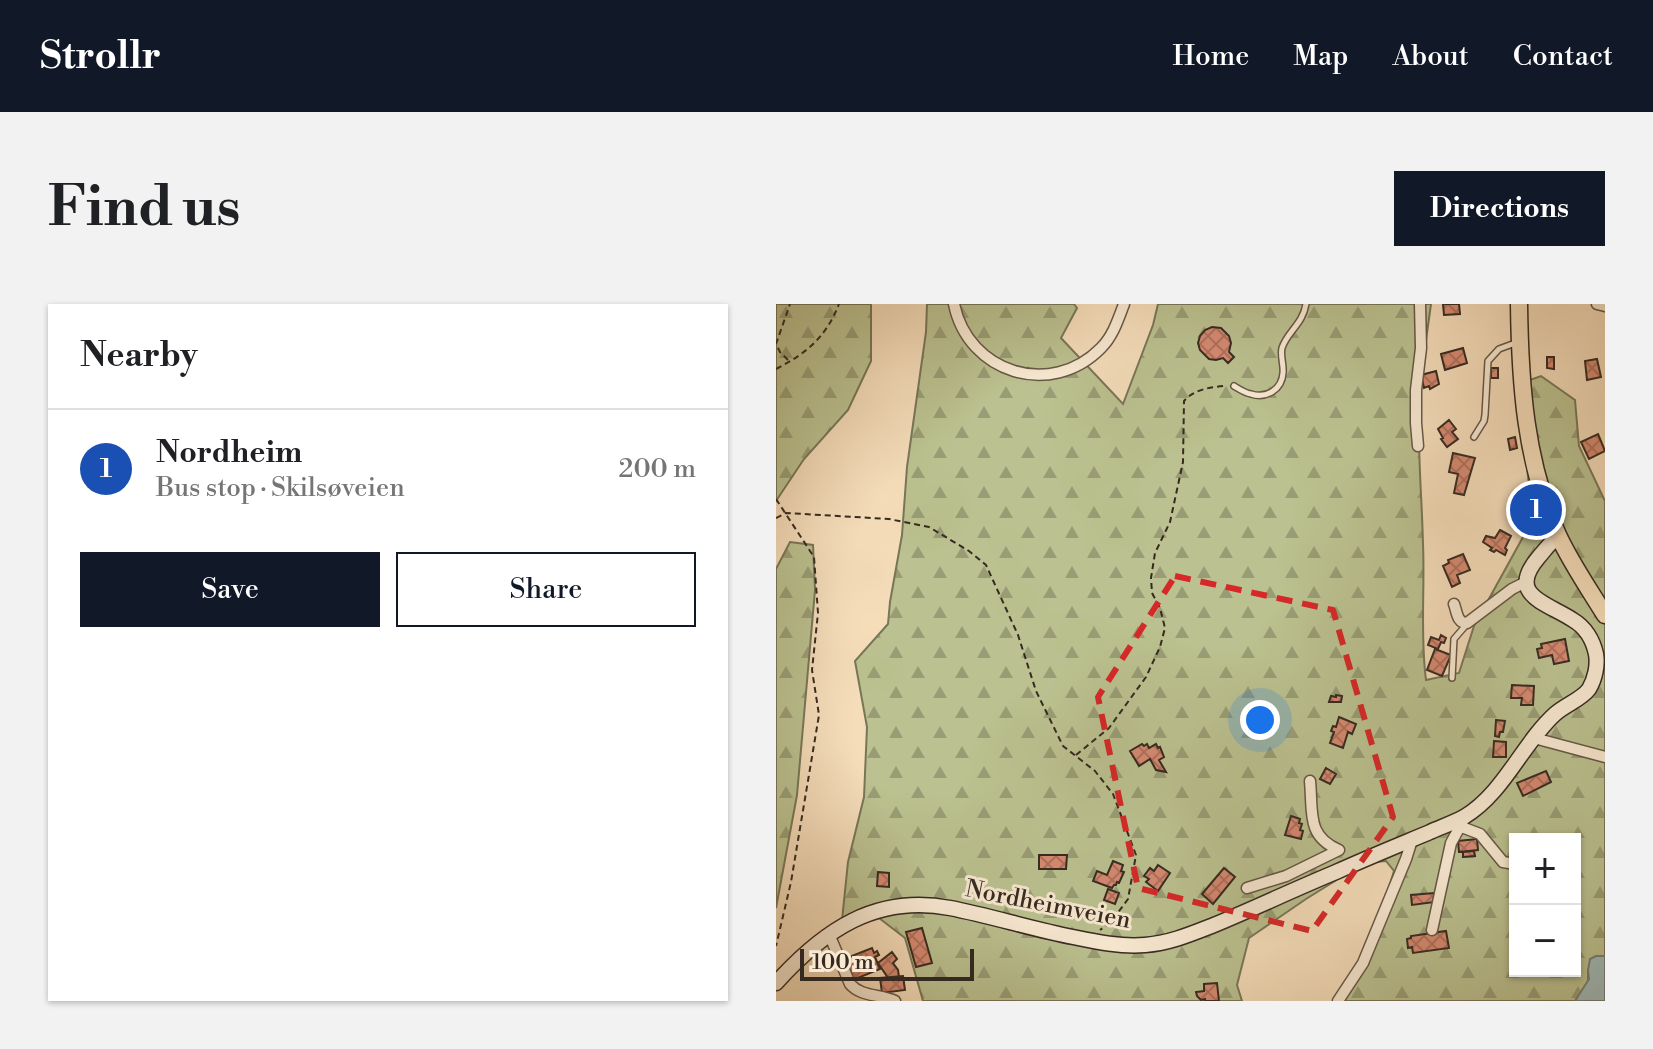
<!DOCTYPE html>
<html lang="en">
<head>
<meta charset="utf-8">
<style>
  :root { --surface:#fff; --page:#f2f2f2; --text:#202124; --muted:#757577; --line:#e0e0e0; --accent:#111827 }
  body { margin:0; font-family:"Libre Bodoni",serif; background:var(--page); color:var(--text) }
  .controls { position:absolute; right:24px; bottom:24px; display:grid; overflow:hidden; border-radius:0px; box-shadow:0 2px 6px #0004 }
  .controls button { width:72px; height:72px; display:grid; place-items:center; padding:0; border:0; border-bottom:2px solid var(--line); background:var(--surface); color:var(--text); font:40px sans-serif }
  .scale { position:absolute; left:24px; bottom:20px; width:174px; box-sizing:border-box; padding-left:8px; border:4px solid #362a20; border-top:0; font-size:22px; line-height:28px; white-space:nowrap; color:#362a20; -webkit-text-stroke:6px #f8e9d2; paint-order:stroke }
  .you { position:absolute; left:484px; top:416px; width:28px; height:28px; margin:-20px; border:6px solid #fff; border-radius:50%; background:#1a73e8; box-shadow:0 0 0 12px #1a73e833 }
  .badge { display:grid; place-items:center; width:52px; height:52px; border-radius:50%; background:var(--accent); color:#fff; font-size:26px; font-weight:700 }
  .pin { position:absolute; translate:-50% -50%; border:4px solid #fff; box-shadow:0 2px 8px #0006 }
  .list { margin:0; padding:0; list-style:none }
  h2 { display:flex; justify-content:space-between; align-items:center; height:104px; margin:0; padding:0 32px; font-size:34px }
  h2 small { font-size:26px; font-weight:400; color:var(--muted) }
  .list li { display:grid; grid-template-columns:52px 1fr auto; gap:24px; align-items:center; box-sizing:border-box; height:120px; padding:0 32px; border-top:2px solid var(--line) }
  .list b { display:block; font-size:30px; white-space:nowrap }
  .list p { margin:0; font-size:26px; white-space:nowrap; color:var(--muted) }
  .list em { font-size:26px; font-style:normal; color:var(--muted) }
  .actions { display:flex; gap:16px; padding:24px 32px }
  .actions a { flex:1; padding:18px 0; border:2px solid var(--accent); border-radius:0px; text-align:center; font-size:28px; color:var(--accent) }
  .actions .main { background:var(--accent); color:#fff }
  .map { position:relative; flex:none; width:829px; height:697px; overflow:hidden; border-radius:0px }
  header { display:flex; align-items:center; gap:48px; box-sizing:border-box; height:112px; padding:0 40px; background:var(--accent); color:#fff }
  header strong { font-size:38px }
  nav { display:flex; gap:44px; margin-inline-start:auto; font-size:28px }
  .intro { display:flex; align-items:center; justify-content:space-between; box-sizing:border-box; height:192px; padding:0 48px }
  h1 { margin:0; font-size:56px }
  .button { padding:20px 36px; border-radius:0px; background:var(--accent); color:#fff; font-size:28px; font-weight:700 }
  main { display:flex; gap:48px; padding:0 48px }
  aside { flex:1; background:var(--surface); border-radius:0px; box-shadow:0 2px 6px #0004 }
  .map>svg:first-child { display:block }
</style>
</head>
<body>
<header>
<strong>Strollr</strong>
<nav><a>Home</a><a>Map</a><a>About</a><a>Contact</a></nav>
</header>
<div class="intro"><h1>Find us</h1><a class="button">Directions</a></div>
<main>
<aside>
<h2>Nearby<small></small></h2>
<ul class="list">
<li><span class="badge" style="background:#1a4fb4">1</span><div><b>Nordheim</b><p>Bus stop · Skilsøveien</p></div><em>200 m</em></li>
</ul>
<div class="actions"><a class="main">Save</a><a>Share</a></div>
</aside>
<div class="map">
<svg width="829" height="697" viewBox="0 0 829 697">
  <defs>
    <pattern id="forest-firs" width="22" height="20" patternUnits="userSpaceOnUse" patternTransform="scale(2)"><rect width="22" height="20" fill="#bbc190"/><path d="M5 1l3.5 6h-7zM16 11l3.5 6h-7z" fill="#999d75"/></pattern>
    <pattern id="building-cross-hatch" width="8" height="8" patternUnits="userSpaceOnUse" patternTransform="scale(2)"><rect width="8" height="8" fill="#d68971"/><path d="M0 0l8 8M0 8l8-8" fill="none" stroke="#ae705c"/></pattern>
  </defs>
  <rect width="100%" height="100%" fill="#f5ddba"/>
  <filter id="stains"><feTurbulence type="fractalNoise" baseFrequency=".0025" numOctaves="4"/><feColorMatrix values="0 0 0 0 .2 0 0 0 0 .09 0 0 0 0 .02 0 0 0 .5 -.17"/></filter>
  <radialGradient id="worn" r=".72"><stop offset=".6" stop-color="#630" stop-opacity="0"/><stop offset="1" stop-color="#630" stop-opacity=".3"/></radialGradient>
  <path fill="url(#forest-firs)" stroke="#787658" stroke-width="2" fill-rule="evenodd" d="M 0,0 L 95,0 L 95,57 L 72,106 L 28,155 L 0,197 Z
    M 151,0 L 298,0 L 301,4 L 285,34 L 347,100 L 377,21 L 382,0 L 655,0 C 650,37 644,74 643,111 C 642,154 646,197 647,240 C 649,286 644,331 650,376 L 683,369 L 698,322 L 757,215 L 749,147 L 748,78 L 765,72 L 799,96 L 803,142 L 829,197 L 829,652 L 820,652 L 812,666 L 812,679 L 799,697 L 562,697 L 598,632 L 618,567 L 610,557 L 588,559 L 530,595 L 473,634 L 461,681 L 466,697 L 147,697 L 129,634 L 103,614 L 65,626 L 72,558 L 88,493 L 91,423 L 79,357 L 112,320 L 114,298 L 126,231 L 131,163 L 150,28 ZM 739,535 L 799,535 L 799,667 L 739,667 Z
    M 14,238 L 37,241 L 39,286 L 21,491 L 0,604 L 0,265 Z"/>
  <path fill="#9fbab8" stroke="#75807b" stroke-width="2" d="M 820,652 L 829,652 L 829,697 L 799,697 L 813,675 L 812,666 L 814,655 Z"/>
  <path fill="url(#building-cross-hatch)" stroke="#362a20" stroke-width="2" d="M 667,0 L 683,0 L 684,10 L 668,11 Z
    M 436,23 L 445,24 L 453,32 L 455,39 L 453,48 L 458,53 L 452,59 L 447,54 L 440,56 L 433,55 L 424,46 L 422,39 L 424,32 L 429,26 Z
    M 687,44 L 691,59 L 669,66 L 665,50 Z
    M 771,53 L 778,53 L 778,65 L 771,64 Z
    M 821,55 L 825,73 L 811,76 L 809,57 Z
    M 715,64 L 722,64 L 722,74 L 715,74 Z
    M 660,67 L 663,80 L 654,85 L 653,82 L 648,84 L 645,71 Z
    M 673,116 L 680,125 L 676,128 L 682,135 L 671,143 L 665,135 L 667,134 L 662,125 Z
    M 822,130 L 829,147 L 813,155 L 805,138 Z
    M 739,133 L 741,144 L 734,146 L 732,135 Z
    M 677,149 L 699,154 L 688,191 L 678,189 L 682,170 L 673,168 Z
    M 724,226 L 735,232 L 729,244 L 731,246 L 729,251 L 720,246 L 718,248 L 714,246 L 716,244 L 707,238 L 710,232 L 719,234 Z
    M 687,250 L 694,266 L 681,271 L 684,279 L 676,283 L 667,262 L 673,259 L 672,256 Z
    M 665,331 L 670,334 L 668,339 L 665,338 L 662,345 L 652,341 L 655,333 L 663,336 Z
    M 789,335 L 793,357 L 778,360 L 776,351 L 763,354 L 761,345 L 766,344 L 765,340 Z
    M 659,345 L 675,351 L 666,372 L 651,366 Z
    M 736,381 L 758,382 L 757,401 L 745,401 L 746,394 L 735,394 Z
    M 560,391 L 566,392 L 565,398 L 553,398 L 555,392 L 560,393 Z
    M 563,413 L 580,420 L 576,430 L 572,428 L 567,444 L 554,439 L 558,428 L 555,427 L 557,422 L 560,423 Z
    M 720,416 L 729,417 L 727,428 L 724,428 L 723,433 L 719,432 Z
    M 718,437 L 730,438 L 730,453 L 717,453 Z
    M 366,440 L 368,442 L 371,440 L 373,444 L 380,440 L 382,444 L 384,443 L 388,453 L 383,456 L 390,468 L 380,466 L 374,455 L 363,462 L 354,447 Z
    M 550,464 L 560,470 L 554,480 L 544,475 Z
    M 770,467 L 775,478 L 747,492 L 741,479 Z
    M 515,512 L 524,515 L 523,519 L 526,520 L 524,526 L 527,527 L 525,535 L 509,531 Z
    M 701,535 L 702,546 L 683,548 L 682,537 Z
    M 698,547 L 699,552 L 687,553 L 687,548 Z
    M 263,551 L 291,551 L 290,565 L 263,565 Z
    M 337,557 L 347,561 L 345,567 L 348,568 L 343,579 L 341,578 L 340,581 L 338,581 L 336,584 L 317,577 L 321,567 L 331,571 Z
    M 382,561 L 394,569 L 382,587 L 370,578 L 373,575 L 368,572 L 374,564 L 378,567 Z
    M 448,564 L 459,573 L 437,600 L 426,590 Z
    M 102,568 L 113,569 L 113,583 L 101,582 Z
    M 332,585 L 343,589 L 339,600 L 328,596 Z
    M 658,589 L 659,598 L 636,601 L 635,591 Z
    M 272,597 L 284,598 L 283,608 L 271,607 Z
    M 146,624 L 156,659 L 140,663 L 130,628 Z
    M 670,627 L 673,644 L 637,649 L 636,643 L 632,644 L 631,635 L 635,634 L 635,632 Z
    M 96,644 L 98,649 L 101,647 L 103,651 L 99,653 L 104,665 L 77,676 L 68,655 Z
    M 116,648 L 121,655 L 117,659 L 122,666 L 123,673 L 112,674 L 102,659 Z
    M 127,672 L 129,686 L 106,689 L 104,674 Z
    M 441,679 L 443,697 L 429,697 L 429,695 L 425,696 L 421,692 L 420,688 L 428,687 L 428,680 Z"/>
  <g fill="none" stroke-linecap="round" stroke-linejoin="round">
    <g stroke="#665746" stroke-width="8">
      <path id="lane" d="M 458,82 C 463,85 469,89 475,90 C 491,95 506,85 507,69 C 508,61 504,52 506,44 C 511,28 527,20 530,0
        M 698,133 L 708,117 L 709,111 L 712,57 L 723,45 L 742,38
        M 676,374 L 678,335 L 691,320"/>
    </g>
    <g stroke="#665746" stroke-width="13">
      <path id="street" d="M 178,0 C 192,69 275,95 325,44 C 337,32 342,16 348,0
        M 821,0 L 829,2
        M 642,142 L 640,119 L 640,86 L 645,44 L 644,0
        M 678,300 C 681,308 681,319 691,319 L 736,285 L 750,278
        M 758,434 L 829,453
        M 534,477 C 537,508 530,532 563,546
        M 683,522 L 704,530 L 727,558 L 739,560
        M 471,584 L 510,572 L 563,546
        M 656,626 L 675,539 L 687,517 L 687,513
        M 53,630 L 74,680 C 85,693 104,690 119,697
        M 562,697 L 587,659 L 630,555 L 636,536"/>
    </g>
    <g stroke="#362a20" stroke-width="17">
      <path id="secondary" d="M 0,679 C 47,627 99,590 174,604 C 215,612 256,625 297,633 C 321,638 345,643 369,641 C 394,639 415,630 438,621 C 479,604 519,585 560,568 C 591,554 623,541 654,528 C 665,523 677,519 688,513 C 728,489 746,440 779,410 C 789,401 806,395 813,385 C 819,375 822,361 820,350 C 817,336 809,323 797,316 C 772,299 730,292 762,254 C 769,246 774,238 783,232"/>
    </g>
    <g stroke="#362a20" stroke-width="19">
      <path id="primary" d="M 743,0 C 744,79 749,158 782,231 C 795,259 813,285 829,311"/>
    </g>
    <path stroke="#362a20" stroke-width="2" stroke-dasharray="6 4" stroke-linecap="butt" d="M 12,56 L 4,48 L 0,40 L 14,0
      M 0,65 C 31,49 50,33 63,0
      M 0,195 L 38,253 L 42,309 L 36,366 L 43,411 L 15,578 L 0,642
      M 0,214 L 10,209 L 113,215 L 153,223 L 193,247 L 210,261 L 242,331 L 260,387 L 287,442 L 319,467 L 337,490 L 360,551 L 352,595 L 335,618 L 324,626
      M 300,451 L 333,424 L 370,373 L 384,343 L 389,324 L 384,304 L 376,289 L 375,274 L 379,249 L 394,218 L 407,158 L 408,97 C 417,86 434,83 448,82"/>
    <use href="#lane" stroke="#f8e9d2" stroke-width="5"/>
    <use href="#street" stroke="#f8e9d2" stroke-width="10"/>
    <use href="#secondary" stroke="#f8e9d2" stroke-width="14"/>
    <use href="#primary" stroke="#f5ddba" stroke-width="16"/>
  </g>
  <path fill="none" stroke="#d62828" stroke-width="6" stroke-dasharray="16 10" stroke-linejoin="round" d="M 399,272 L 557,306 L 617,513 L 536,627 L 362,584 L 322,393 Z"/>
  <g text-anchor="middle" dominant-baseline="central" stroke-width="6" stroke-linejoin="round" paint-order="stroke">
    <g font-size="24" fill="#362a20" stroke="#f8e9d2">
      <text transform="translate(272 601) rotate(11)">Nordheimveien</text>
    </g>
  </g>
  <rect width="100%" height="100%" filter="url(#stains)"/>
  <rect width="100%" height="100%" fill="url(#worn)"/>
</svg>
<div class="controls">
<button>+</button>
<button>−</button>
</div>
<div class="scale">100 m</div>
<div class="you"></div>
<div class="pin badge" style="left:760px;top:206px;background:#1a4fb4">1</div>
</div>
</main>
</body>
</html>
